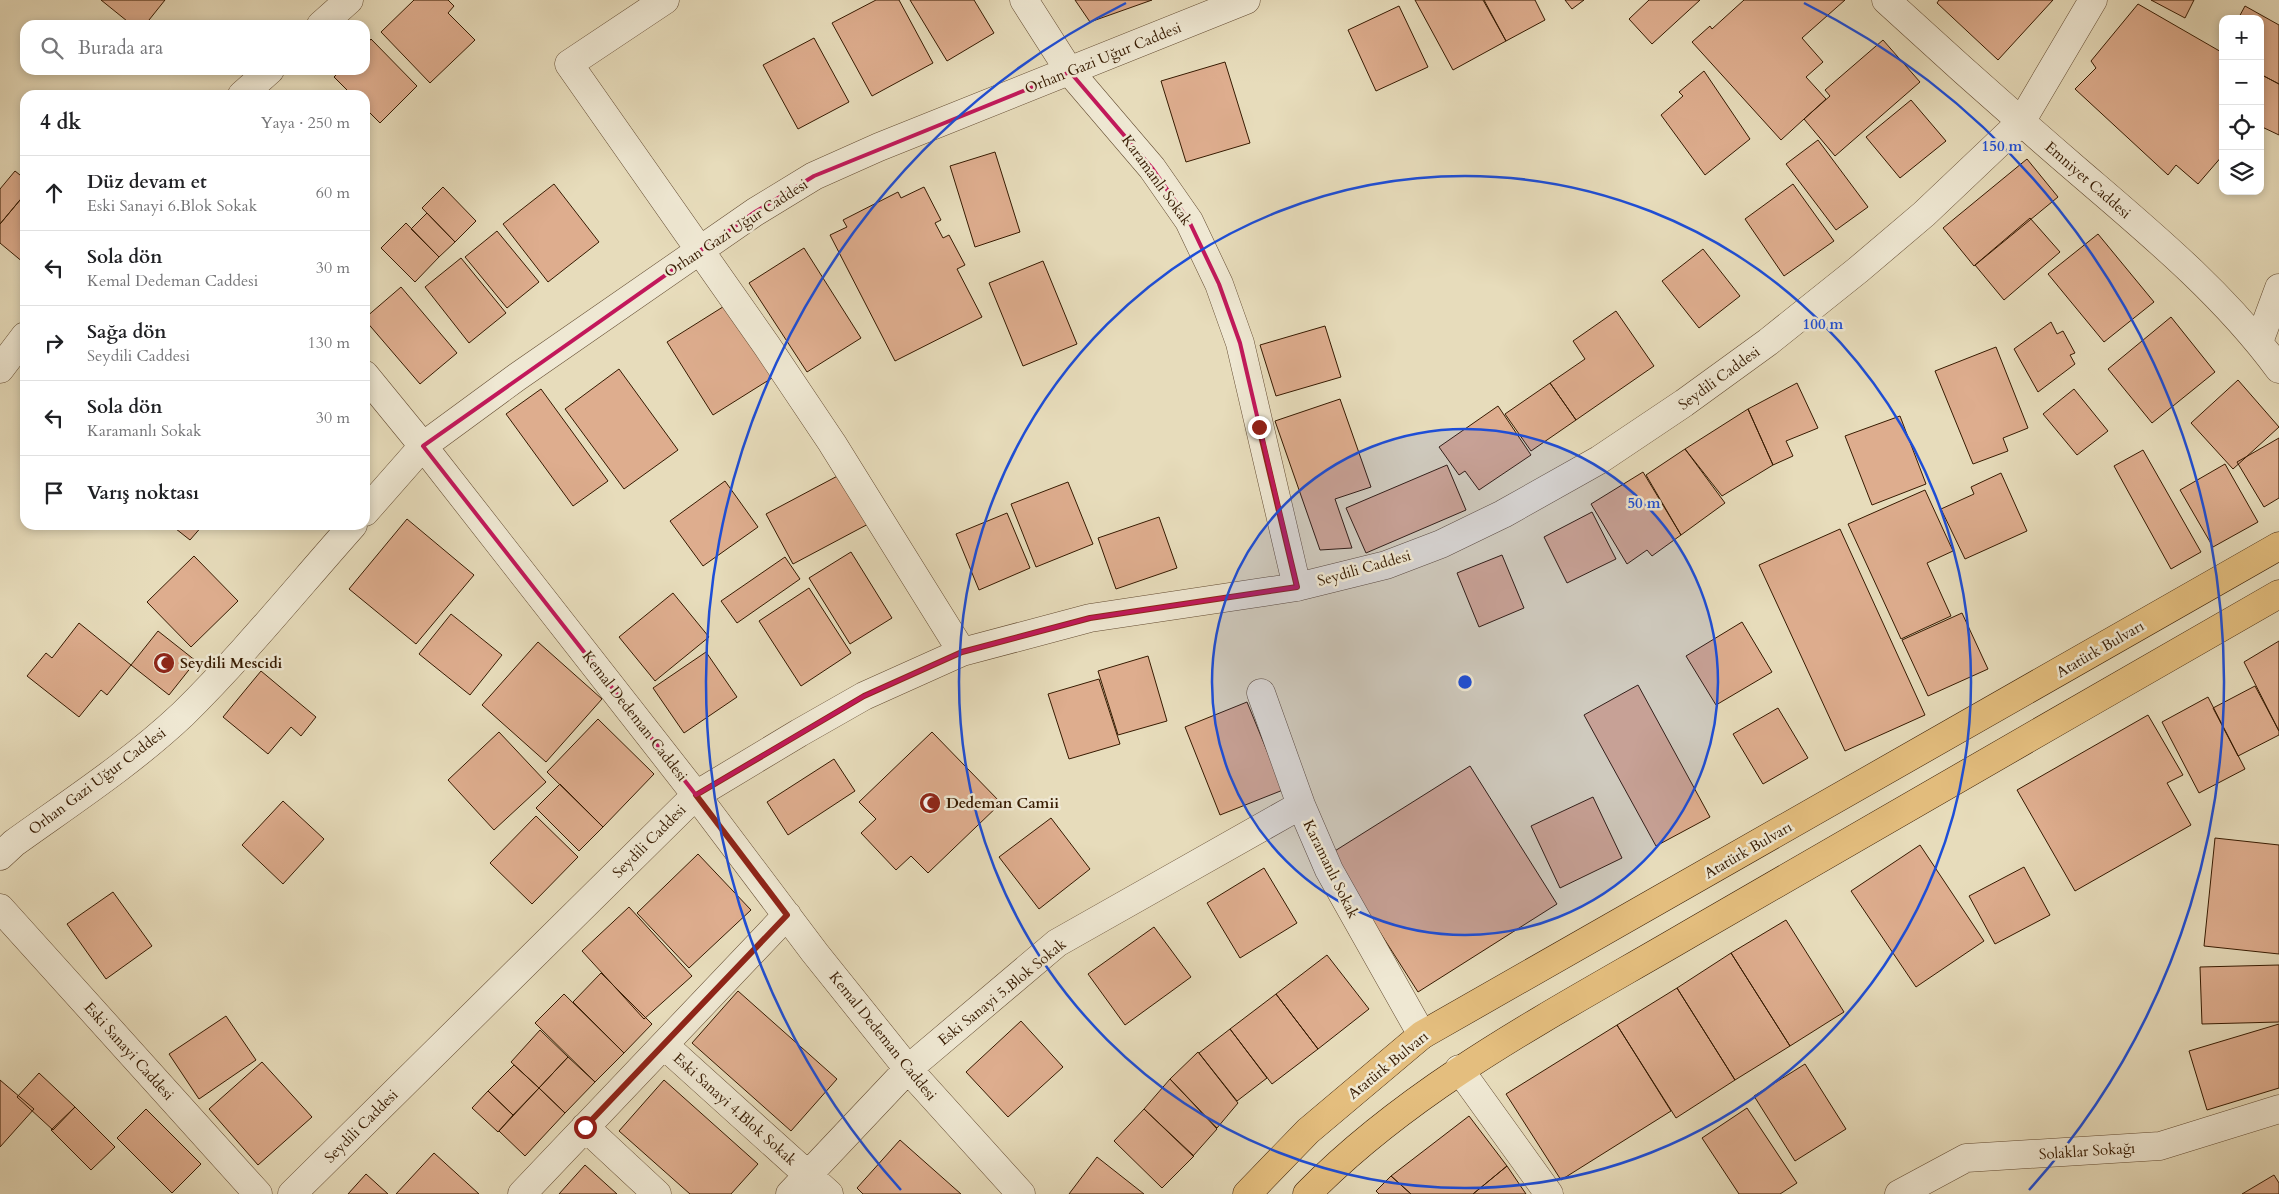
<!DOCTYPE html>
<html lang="tr">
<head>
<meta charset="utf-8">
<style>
  :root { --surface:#fff; --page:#f6f6f6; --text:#202124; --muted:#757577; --line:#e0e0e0 }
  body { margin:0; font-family:Cardo,serif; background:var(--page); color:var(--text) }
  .controls { position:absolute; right:15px; top:15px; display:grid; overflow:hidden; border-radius:10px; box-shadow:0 2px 8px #0003 }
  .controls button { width:45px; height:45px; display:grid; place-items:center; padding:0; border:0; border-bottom:1px solid var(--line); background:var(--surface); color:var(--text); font:25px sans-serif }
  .stop { position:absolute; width:15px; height:15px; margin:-11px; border:4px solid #8f2418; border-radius:50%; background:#fff }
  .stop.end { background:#8f2418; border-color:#fff; box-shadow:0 1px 5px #0008 }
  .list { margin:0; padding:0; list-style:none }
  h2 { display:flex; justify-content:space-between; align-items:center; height:65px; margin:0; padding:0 20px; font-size:21px }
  h2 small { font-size:16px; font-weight:400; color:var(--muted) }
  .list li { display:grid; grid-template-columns:32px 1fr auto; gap:15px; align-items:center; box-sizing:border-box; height:75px; padding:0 20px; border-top:1px solid var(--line) }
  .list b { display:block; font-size:19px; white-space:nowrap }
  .list p { margin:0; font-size:16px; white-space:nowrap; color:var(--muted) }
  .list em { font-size:16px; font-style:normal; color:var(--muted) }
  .icon { flex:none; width:28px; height:28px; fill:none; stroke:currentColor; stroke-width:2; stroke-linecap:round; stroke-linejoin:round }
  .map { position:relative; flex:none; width:2279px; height:1194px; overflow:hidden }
  .search { position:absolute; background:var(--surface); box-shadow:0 2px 8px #0003; left:20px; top:20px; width:350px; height:55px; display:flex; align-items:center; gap:12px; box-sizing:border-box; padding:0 18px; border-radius:15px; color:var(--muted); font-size:19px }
  .panel { position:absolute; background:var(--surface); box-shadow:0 2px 8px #0003; left:20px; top:90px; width:350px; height:440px; border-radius:15px }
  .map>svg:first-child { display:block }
</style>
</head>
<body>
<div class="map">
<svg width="2279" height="1194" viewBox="0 0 2279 1194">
  <rect width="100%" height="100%" fill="#e7dcbb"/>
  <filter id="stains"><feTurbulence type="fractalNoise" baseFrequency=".004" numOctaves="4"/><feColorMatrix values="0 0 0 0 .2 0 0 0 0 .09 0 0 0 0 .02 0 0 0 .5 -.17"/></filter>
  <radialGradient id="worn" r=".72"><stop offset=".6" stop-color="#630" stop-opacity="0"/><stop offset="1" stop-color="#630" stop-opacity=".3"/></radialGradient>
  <path fill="#dead8e" stroke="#361a01" d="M 101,0 L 165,0 L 145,25 L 132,25 Z
    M 414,0 L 448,0 L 454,6 L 448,13 L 475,40 L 430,83 L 381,32 Z
    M 876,0 L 899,0 L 933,63 L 872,96 L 832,23 Z
    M 910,0 L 974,0 L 994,33 L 947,61 Z
    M 1075,0 L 1152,0 L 1090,22 Z
    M 1415,0 L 1483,0 L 1506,41 L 1453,70 Z
    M 1484,0 L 1535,0 L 1545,20 L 1506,41 Z
    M 1565,0 L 1584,0 L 1572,9 Z
    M 1649,0 L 1700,0 L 1652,44 L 1629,19 Z
    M 1744,0 L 1845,0 L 1802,38 L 1823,62 L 1806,77 L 1826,99 L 1781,140 L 1692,42 L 1710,26 L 1712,29 Z
    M 1939,0 L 2053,0 L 1998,60 L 1937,3 Z
    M 2151,0 L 2194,0 L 2185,18 Z
    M 2138,4 L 2223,53 L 2223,155 L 2198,184 L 2176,165 L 2168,175 L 2075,89 L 2096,68 L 2091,61 Z
    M 1399,6 L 1428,67 L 1376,91 L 1348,30 Z
    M 2245,6 L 2279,25 L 2279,84 L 2260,74 L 2260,19 L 2238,19 Z
    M 814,38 L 849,102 L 798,129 L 763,65 Z
    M 371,39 L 417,86 L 380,123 L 365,108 L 365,95 L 352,95 L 334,77 L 341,70 L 365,70 L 365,46 Z
    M 1883,40 L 1920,82 L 1835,156 L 1804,119 L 1830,96 L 1825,90 Z
    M 1225,62 L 1250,143 L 1186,162 L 1161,81 Z
    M 1704,71 L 1750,139 L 1705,175 L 1661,115 L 1683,96 L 1679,92 Z
    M 2260,74 L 2279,84 L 2279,135 L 2260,126 Z
    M 1911,100 L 1946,141 L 1900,178 L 1866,137 Z
    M 1818,140 L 1868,207 L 1836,230 L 1786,164 Z
    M 995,152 L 1020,232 L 975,247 L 950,166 Z
    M 2027,159 L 2058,197 L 1974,266 L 1943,228 Z
    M 15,171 L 25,179 L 25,194 L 0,224 L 0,189 Z
    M 554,184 L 599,242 L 548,282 L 503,224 Z
    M 1793,184 L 1834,241 L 1784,276 L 1745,219 Z
    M 443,187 L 476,221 L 455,242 L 422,208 Z
    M 924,187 L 941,220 L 935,223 L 943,238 L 949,235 L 965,265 L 957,269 L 982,317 L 895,361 L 830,235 L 847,227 L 843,220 L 898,192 L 901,198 Z
    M 25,194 L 25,261 L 24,263 L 0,243 L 0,224 Z
    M 427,213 L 455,242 L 439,257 L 411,229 Z
    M 2030,218 L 2060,252 L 2004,300 L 1975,265 Z
    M 406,223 L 439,257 L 415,282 L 381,248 Z
    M 497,231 L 539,282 L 507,308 L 465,257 Z
    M 2098,234 L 2154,302 L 2104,342 L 2048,274 Z
    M 804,248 L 861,338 L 807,372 L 749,283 Z
    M 1703,249 L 1740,296 L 1699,328 L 1662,281 Z
    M 461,258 L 506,313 L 469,343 L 425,287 Z
    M 1043,261 L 1077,344 L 1023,366 L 989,283 Z
    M 401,287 L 457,353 L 420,384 L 365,320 L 365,318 Z
    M 726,305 L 772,378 L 713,415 L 667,342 Z
    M 1616,311 L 1654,366 L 1576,420 L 1550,383 L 1585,359 L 1573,341 Z
    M 2171,317 L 2215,372 L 2152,423 L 2108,369 Z
    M 2051,322 L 2057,334 L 2063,331 L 2075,353 L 2070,355 L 2075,364 L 2038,392 L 2014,349 Z
    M 1325,326 L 1341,377 L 1276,396 L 1260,345 Z
    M 1996,347 L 2028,428 L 2003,438 L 2008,451 L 1973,464 L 1935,371 Z
    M 619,369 L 678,450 L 624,489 L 565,409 Z
    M 2238,380 L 2279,427 L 2233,469 L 2191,423 Z
    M 1550,383 L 1576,420 L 1531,451 L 1505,414 Z
    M 1797,383 L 1818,428 L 1786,441 L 1793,456 L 1773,465 L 1748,409 Z
    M 541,389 L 608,481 L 573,506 L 506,414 Z
    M 2074,389 L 2108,431 L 2077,455 L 2043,414 Z
    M 1340,399 L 1371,487 L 1335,499 L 1352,548 L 1320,550 L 1275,421 Z
    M 1498,406 L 1531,455 L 1479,490 L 1465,471 L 1459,475 L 1439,447 Z
    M 1748,409 L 1773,465 L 1722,496 L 1685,449 Z
    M 1900,416 L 1926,484 L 1872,505 L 1845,436 Z
    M 2279,438 L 2279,498 L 2264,507 L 2237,462 Z
    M 1685,449 L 1725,503 L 1681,535 L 1646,475 Z
    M 2143,450 L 2201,552 L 2171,569 L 2114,466 Z
    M 2225,464 L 2258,522 L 2213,547 L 2180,490 Z
    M 1447,465 L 1466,510 L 1366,553 L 1346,508 Z
    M 845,472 L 872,522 L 793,564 L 766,514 Z
    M 1643,472 L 1681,535 L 1652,556 L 1647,550 L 1627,564 L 1591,504 Z
    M 2001,473 L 2027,531 L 1965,559 L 1941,509 L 1974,494 L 1971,487 Z
    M 725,481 L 758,527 L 703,566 L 670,521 Z
    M 1068,482 L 1093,544 L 1036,567 L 1011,504 Z
    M 1925,490 L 1953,551 L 1927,563 L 1951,616 L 1901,639 L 1848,524 Z
    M 1592,512 L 1616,559 L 1567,583 L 1544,537 Z
    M 1007,513 L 1030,568 L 979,590 L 956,534 Z
    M 1159,517 L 1177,568 L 1116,589 L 1098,538 Z
    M 407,519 L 474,575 L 416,644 L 349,589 Z
    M 171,525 L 203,525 L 190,540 Z
    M 1840,529 L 1925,715 L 1845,751 L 1759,565 Z
    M 851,552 L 892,618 L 850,644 L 809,578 Z
    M 1502,555 L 1524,608 L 1479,627 L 1457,573 Z
    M 194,556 L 238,601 L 191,647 L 147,602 Z
    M 785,557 L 800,579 L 737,623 L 721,601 Z
    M 809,588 L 851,653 L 801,686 L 759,621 Z
    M 673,593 L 709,637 L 655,681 L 619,637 Z
    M 1962,613 L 1988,669 L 1928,696 L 1902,640 Z
    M 451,614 L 502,655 L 470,695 L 419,654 Z
    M 1742,622 L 1772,672 L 1716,705 L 1686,656 Z
    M 79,623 L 131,665 L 107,695 L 101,690 L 79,717 L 27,676 L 46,653 L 52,658 Z
    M 158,631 L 196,661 L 169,695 L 131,665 Z
    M 2279,641 L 2279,731 L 2244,662 Z
    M 538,642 L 602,699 L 546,762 L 482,705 Z
    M 706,652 L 737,697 L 684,733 L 653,688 Z
    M 1148,656 L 1167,721 L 1118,735 L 1098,671 Z
    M 261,671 L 316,717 L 301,736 L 291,727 L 268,754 L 223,717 Z
    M 1099,679 L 1120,744 L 1069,759 L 1048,694 Z
    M 1638,685 L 1710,817 L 1656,846 L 1584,715 Z
    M 2255,686 L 2279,731 L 2279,735 L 2238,756 L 2213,708 Z
    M 2208,697 L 2245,769 L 2199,793 L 2162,722 Z
    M 1247,702 L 1283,790 L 1220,815 L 1185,727 Z
    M 1778,708 L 1808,758 L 1763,784 L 1733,734 Z
    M 2148,715 L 2183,775 L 2167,783 L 2191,825 L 2075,891 L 2017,790 Z
    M 598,719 L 654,774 L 603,827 L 547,772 Z
    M 499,732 L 546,782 L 494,830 L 448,780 Z
    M 932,732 L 1001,803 L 928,873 L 911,856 L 896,870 L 861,833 L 876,819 L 859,802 Z
    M 834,759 L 855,791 L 788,835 L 767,802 Z
    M 1470,766 L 1557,904 L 1418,992 L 1330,854 Z
    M 560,784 L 603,827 L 579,851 L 536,808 Z
    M 1593,797 L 1622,858 L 1560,888 L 1531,826 Z
    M 283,801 L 324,839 L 283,884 L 242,845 Z
    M 536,816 L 578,857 L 532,904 L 490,863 Z
    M 1051,818 L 1090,869 L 1039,909 L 999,857 Z
    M 2215,838 L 2279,845 L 2279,954 L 2204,946 Z
    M 1920,845 L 1984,941 L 1916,987 L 1851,891 Z
    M 698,854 L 751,910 L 689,968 L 637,913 Z
    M 2024,867 L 2050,915 L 1995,944 L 1969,896 Z
    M 1264,868 L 1297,923 L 1240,958 L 1207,903 Z
    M 113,892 L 152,946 L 106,979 L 67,924 Z
    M 629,907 L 692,976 L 644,1019 L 582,951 Z
    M 1786,920 L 1844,1012 L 1790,1046 L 1731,953 Z
    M 1154,927 L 1191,977 L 1125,1025 L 1088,974 Z
    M 1731,953 L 1790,1046 L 1735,1080 L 1677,988 Z
    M 1327,955 L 1369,1009 L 1318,1049 L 1276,994 Z
    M 2279,965 L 2279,1022 L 2202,1024 L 2200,967 Z
    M 601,973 L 652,1024 L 624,1053 L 573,1002 Z
    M 1677,988 L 1735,1080 L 1676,1118 L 1617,1025 Z
    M 738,991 L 837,1079 L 791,1131 L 692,1043 Z
    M 564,994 L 624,1053 L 595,1082 L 535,1023 Z
    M 1276,994 L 1318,1049 L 1272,1084 L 1230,1029 Z
    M 226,1016 L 256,1060 L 199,1099 L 169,1054 Z
    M 1021,1021 L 1063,1067 L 1008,1117 L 966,1072 Z
    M 2279,1024 L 2279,1088 L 2207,1110 L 2189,1051 Z
    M 1617,1025 L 1671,1111 L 1561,1180 L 1506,1094 Z
    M 1230,1029 L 1267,1078 L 1237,1101 L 1199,1053 Z
    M 540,1030 L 568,1057 L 539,1088 L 511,1062 Z
    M 1198,1052 L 1238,1103 L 1217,1128 L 1170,1079 Z
    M 568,1057 L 595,1082 L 565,1113 L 539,1088 Z
    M 262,1062 L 312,1117 L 258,1165 L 209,1109 Z
    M 1805,1064 L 1846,1129 L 1795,1161 L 1754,1096 Z
    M 514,1065 L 539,1088 L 513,1115 L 488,1091 Z
    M 39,1073 L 75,1107 L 53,1130 L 17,1097 Z
    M 1170,1079 L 1217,1129 L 1193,1156 L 1144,1109 Z
    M 0,1080 L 34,1109 L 0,1147 Z
    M 664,1080 L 758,1164 L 731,1194 L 690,1194 L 619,1131 Z
    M 539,1088 L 565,1113 L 525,1156 L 499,1131 Z
    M 488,1091 L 513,1115 L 498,1132 L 472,1108 Z
    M 75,1107 L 115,1147 L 91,1170 L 51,1130 Z
    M 1747,1108 L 1797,1183 L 1780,1194 L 1739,1194 L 1702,1138 Z
    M 146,1109 L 201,1164 L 172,1193 L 117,1138 Z
    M 1144,1109 L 1194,1156 L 1162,1188 L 1114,1141 Z
    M 1469,1116 L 1507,1166 L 1473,1194 L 1411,1194 L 1391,1176 Z
    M 900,1140 L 961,1194 L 863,1194 L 857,1188 Z
    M 434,1153 L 479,1194 L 396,1194 Z
    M 1097,1157 L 1144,1194 L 1069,1194 Z
    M 585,1165 L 617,1194 L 559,1194 Z
    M 1507,1166 L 1526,1194 L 1473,1194 Z
    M 366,1174 L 388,1194 L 348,1194 Z
    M 2274,1175 L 2279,1183 L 2279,1194 L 2242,1194 Z
    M 1391,1176 L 1411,1194 L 1379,1194 L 1376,1191 Z"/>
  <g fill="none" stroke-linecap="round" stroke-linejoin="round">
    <g stroke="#624a30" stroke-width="29">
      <path id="minor" d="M 665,0 L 569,64 L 767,346 L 832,443 L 962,652
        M 1024,0 L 1070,72 L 1152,168 L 1189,221 L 1219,284 L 1240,343 L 1297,587
        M 1886,0 C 1950,59 2014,116 2079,172 C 2149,232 2224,294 2279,369
        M 321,25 L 349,0
        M 242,95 L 270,70
        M 2259,342 L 2279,288
        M 0,369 L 25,336
        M 365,375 L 423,446 L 696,795 L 815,953 L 908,1069 L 1021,1194
        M 365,512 L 423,446 L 517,377 L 755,212 L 814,176 L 879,147 L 1246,0
        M 1261,693 L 1301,805 L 1329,870 L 1422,1035
        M 0,856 L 14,843 C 71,802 131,763 183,714 C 243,655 297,588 353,525
        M 0,908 L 258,1194
        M 664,1045 L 829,1194
        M 1459,1069 L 1549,1194
        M 585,1127 L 657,1194
        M 292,1194 L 696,795 L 799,733 L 864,696 L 962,652 L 1090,618 L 1297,587 L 1386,565 L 1441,544 L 1503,514 L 1599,460 L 1684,403 L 1768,342 L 1858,270 L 1924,214 L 2021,122 L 2093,0
        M 522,1194 L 787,915
        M 790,1194 L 908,1069 L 1057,943 L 1301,805
        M 1899,1194 L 1966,1158 L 2160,1146 L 2279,1109"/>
    </g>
    <g stroke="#361a01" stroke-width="29">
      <path id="major" d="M 1247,1194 L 1308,1131 L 1422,1035 L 2279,546
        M 1307,1194 C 1416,1083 1558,1011 1691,933 C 1886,819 2083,707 2279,594"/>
    </g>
    <use href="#minor" stroke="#efe8d3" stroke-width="28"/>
    <use href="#major" stroke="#e4be7e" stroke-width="28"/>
  </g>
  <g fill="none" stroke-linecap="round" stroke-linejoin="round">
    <path stroke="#8f2418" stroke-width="6" d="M 585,1127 L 787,915 L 696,795 L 864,696 L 962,652 L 1090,618 L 1297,587 L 1259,427"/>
  </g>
  <path fill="none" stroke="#c2185b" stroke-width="4" stroke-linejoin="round" d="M 1070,72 L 1152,168 L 1189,221 L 1219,284 L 1240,343 L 1297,587 L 1090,618 L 962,652 L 864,696 L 696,795 L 423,446 L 755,212 L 814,176 Z"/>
  <circle cx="1465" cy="682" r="253" fill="#1d4ed8" fill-opacity=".12"/>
  <g fill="none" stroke="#1d4ed8" stroke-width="2.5">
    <circle cx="1465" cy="682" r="253"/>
    <circle cx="1465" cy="682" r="506"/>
    <path d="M901 1190A759 759 0 0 1 1126 3M1804 3A759 759 0 0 1 2029 1190"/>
  </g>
  <defs>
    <g id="mosque-disc" transform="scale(1.125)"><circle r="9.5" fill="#8f2418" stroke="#efe8d3"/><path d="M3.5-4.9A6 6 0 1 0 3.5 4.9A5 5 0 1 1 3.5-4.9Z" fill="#fff"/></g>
  </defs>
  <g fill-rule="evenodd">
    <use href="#mosque-disc" x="164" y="663"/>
    <use href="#mosque-disc" x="930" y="803"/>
  </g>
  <g text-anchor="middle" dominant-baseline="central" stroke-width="5" stroke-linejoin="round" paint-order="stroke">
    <g font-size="15" fill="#361a01" stroke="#efe8d3">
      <text transform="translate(1103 58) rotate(-22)">Orhan Gazi Uğur Caddesi</text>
      <text transform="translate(1157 180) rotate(54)">Karamanlı Sokak</text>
      <text transform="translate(2088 180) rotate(41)">Emniyet Caddesi</text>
      <text transform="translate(736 228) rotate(-33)">Orhan Gazi Uğur Caddesi</text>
      <text transform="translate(1719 378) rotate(-36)">Seydili Caddesi</text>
      <text transform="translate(1364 568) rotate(-16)">Seydili Caddesi</text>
      <text transform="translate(2100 649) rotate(-30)">Atatürk Bulvarı</text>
      <text transform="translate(635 716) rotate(52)">Kemal Dedeman Caddesi</text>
      <text transform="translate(97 781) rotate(-37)">Orhan Gazi Uğur Caddesi</text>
      <text transform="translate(649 841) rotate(-45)">Seydili Caddesi</text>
      <text transform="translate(1748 850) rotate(-30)">Atatürk Bulvarı</text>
      <text transform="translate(1331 869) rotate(64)">Karamanlı Sokak</text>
      <text transform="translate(1002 992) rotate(-39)">Eski Sanayi 5.Blok Sokak</text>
      <text transform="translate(883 1036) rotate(51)">Kemal Dedeman Caddesi</text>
      <text transform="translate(129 1051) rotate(48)">Eski Sanayi Caddesi</text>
      <text transform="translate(1388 1065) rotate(-39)">Atatürk Bulvarı</text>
      <text transform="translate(735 1109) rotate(42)">Eski Sanayi 4.Blok Sokak</text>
      <text transform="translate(361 1126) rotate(-45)">Seydili Caddesi</text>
      <text transform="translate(2087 1151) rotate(-4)">Solaklar Sokağı</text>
    </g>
    <g font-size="15" font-weight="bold" fill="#361a01" stroke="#efe8d3" text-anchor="start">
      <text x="180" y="663">Seydili Mescidi</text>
      <text x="946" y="803">Dedeman Camii</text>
    </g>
  </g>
  <circle cx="1465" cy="682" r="8" fill="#1d4ed8" stroke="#efe8d3" stroke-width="2.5"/>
  <g font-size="15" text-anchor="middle" font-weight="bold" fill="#1d4ed8" stroke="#efe8d3" stroke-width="5" stroke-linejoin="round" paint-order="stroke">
    <text x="2002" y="151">150 m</text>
    <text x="1823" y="329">100 m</text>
    <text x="1644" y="508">50 m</text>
  </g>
  <rect width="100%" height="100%" filter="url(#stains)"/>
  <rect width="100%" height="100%" fill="url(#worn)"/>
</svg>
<div class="controls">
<button>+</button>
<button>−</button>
<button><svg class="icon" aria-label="locate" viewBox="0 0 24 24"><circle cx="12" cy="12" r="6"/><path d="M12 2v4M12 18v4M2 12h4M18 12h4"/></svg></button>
<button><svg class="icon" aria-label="layers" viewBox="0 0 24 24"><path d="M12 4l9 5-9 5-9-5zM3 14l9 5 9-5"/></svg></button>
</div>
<div class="stop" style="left:585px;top:1127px"></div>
<div class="stop end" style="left:1259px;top:427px"></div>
<div class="search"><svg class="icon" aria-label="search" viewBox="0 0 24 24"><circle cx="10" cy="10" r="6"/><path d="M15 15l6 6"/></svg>Burada ara</div>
<section class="panel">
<h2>4 dk<small>Yaya · 250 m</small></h2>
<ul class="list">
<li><svg class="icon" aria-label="ahead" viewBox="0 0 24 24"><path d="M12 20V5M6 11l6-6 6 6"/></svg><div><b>Düz devam et</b><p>Eski Sanayi 6.Blok Sokak</p></div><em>60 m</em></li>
<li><svg class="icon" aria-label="left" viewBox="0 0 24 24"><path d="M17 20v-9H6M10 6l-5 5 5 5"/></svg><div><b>Sola dön</b><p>Kemal Dedeman Caddesi</p></div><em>30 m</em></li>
<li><svg class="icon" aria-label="right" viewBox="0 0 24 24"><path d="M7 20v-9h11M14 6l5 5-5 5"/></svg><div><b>Sağa dön</b><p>Seydili Caddesi</p></div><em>130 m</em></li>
<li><svg class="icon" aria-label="left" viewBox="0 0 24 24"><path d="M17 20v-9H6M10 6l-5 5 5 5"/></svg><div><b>Sola dön</b><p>Karamanlı Sokak</p></div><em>30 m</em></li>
<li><svg class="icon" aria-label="arrive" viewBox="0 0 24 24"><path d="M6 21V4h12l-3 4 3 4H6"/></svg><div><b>Varış noktası</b></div></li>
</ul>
</section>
</div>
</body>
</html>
